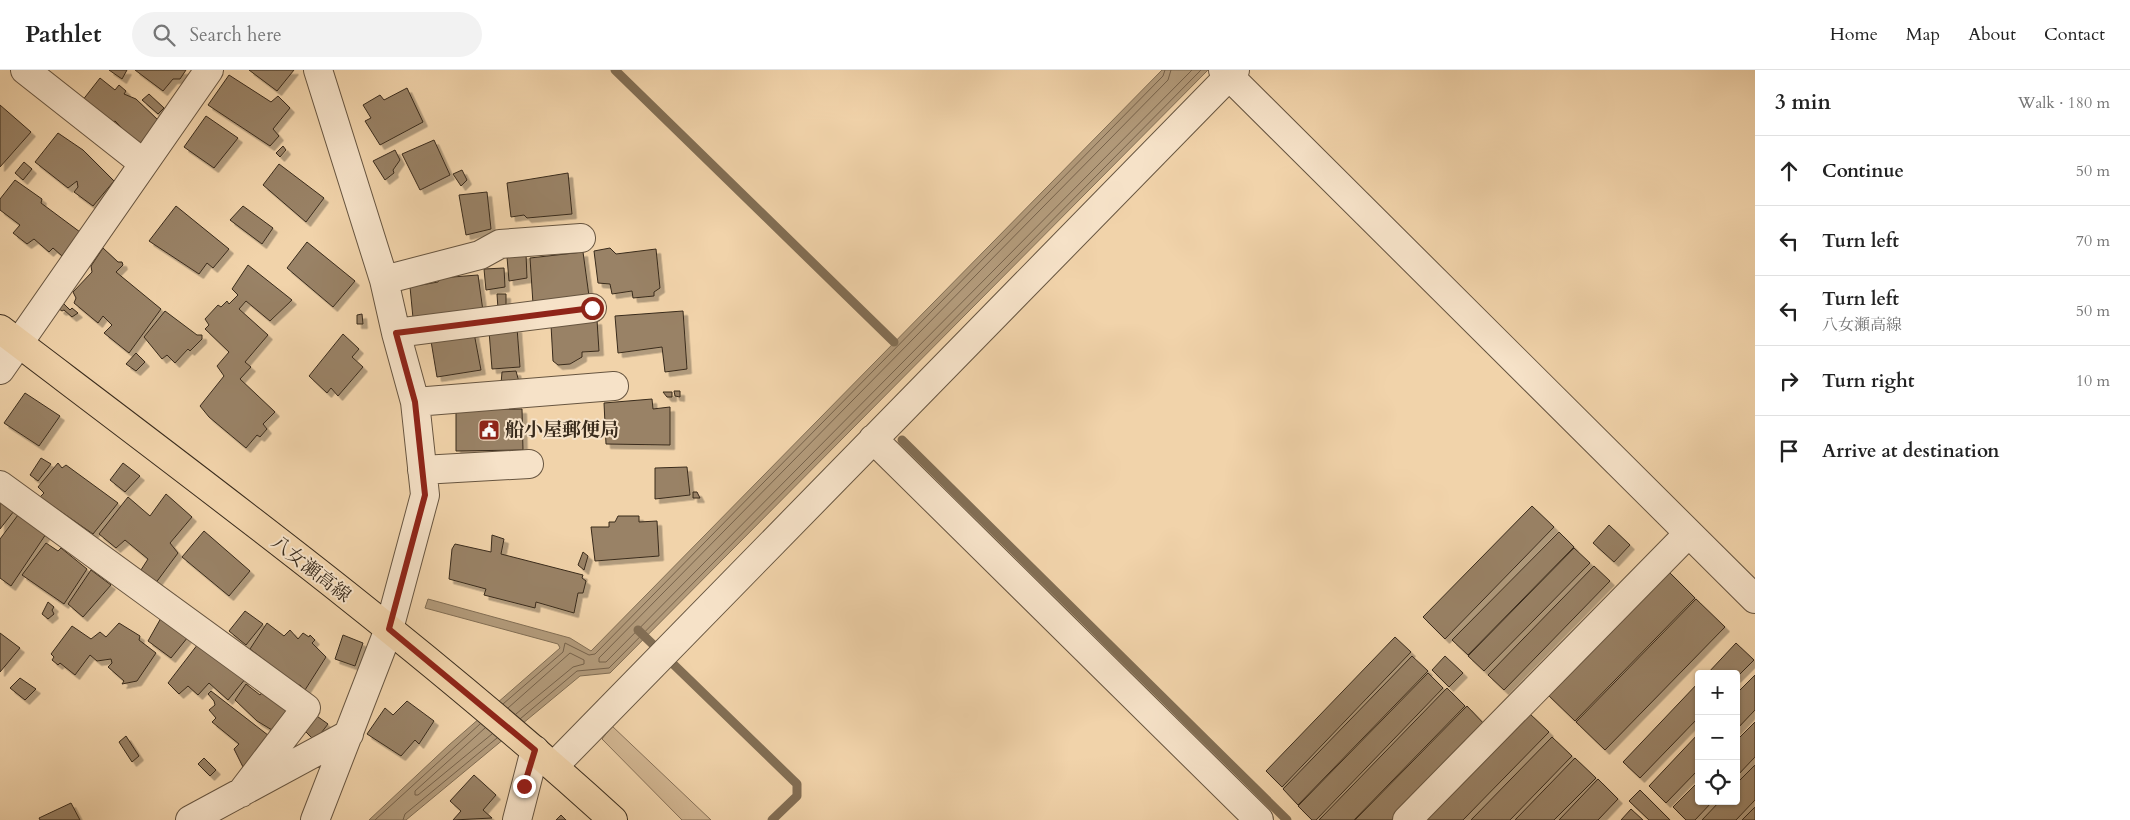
<!DOCTYPE html>
<html lang="en">
<head>
<meta charset="utf-8">
<style>
  :root { --surface:#fff; --page:#f2f2f2; --text:#222; --muted:#767676; --line:#e0e0e0 }
  body { margin:0; font-family:Cardo,"Noto Serif JP",serif; background:var(--page); color:var(--text) }
  .controls { position:absolute; right:15px; bottom:15px; display:grid; overflow:hidden; border-radius:5px; box-shadow:0 1px 4px #0004 }
  .controls button { width:45px; height:45px; display:grid; place-items:center; padding:0; border:0; border-bottom:1px solid var(--line); background:var(--surface); color:var(--text); font:25px sans-serif }
  .stop { position:absolute; width:15px; height:15px; margin:-11px; border:4px solid #8f2418; border-radius:50%; background:#fff }
  .stop.end { background:#8f2418; border-color:#fff; box-shadow:0 1px 5px #0008 }
  .list { margin:0; padding:0; list-style:none }
  h2 { display:flex; justify-content:space-between; align-items:center; height:65px; margin:0; padding:0 20px; font-size:21px }
  h2 small { font-size:16px; font-weight:400; color:var(--muted) }
  .list li { display:grid; grid-template-columns:32px 1fr auto; gap:15px; align-items:center; box-sizing:border-box; height:70px; padding:0 20px; border-top:1px solid var(--line) }
  .list b { display:block; font-size:19px; white-space:nowrap }
  .list p { margin:0; font-size:16px; white-space:nowrap; color:var(--muted) }
  .list em { font-size:16px; font-style:normal; color:var(--muted) }
  .icon { flex:none; width:28px; height:28px; fill:none; stroke:currentColor; stroke-width:2; stroke-linecap:round; stroke-linejoin:round }
  .map { position:relative; flex:none; width:1755px; height:750px; overflow:hidden }
  header { display:flex; align-items:center; gap:30px; box-sizing:border-box; height:70px; padding:0 25px; background:var(--surface); border-bottom:1px solid var(--line) }
  header strong { font-size:24px }
  nav { display:flex; gap:28px; margin-inline-start:auto; font-size:18px }
  .search { width:350px; height:45px; background:var(--page); display:flex; align-items:center; gap:12px; box-sizing:border-box; padding:0 18px; border-radius:28px; color:var(--muted); font-size:19px }
  main { display:flex }
  aside { flex:1; background:var(--surface) }
  .map>svg:first-child { display:block }
</style>
</head>
<body>
<header>
<strong>Pathlet</strong>
<div class="search"><svg class="icon" aria-label="search" viewBox="0 0 24 24"><circle cx="10" cy="10" r="6"/><path d="M15 15l6 6"/></svg>Search here</div>
<nav><a>Home</a><a>Map</a><a>About</a><a>Contact</a></nav>
</header>
<main>
<div class="map">
<svg width="1755" height="750" viewBox="0 0 1755 750">
  <defs>
    <filter id="shadow"><feDropShadow dx="4.5" dy="4.5" stdDeviation="0" flood-color="#0004"/></filter>
  </defs>
  <rect width="100%" height="100%" fill="#f1d3aa"/>
  <filter id="stains"><feTurbulence type="fractalNoise" baseFrequency=".004" numOctaves="4"/><feColorMatrix values="0 0 0 0 .2 0 0 0 0 .09 0 0 0 0 .02 0 0 0 .5 -.17"/></filter>
  <radialGradient id="worn" r=".72"><stop offset=".6" stop-color="#630" stop-opacity="0"/><stop offset="1" stop-color="#630" stop-opacity=".3"/></radialGradient>
  <path fill="#d2b692" stroke="#867057" d="M 612,656 L 711,750 L 682,750 L 602,669 Z"/>
  <path fill="#b29a7a" stroke="#826e54" d="M 1162,0 L 1208,0 L 610,603 L 580,606 L 406,750 L 369,750 L 449,675 L 560,578 L 558,574 L 425,538 L 428,529 L 570,568 L 591,581 Z"/>
  <g fill="none" stroke-linecap="round" stroke-linejoin="round">
    <path stroke="#76624b" stroke-width="1" d="M 1171,0 L 1168,10 L 599,588 L 599,592 L 606,592 L 1192,0
      M 503,634 L 563,582 L 565,573 L 589,585 L 595,584 L 1163,6 L 1165,0
      M 508,638 L 570,583 L 584,590 L 584,594 L 573,597 L 516,644
      M 520,649 L 577,601 L 609,598 L 1201,0
      M 485,658 L 415,721 L 415,725 L 418,725 L 492,664
      M 375,750 L 480,654
      M 403,750 L 405,744 L 497,668"/>
    <path stroke="#826e54" stroke-width="9" d="M 615,0 L 894,272
      M 902,370 L 1287,750
      M 638,560 L 797,714 L 797,726 L 772,750"/>
  </g>
  <path fill="#998266" stroke="#392b1c" filter="url(#shadow)" d="M 109,0 L 127,0 L 122,9 Z
    M 135,0 L 186,0 L 180,9 L 173,9 L 163,21 Z
    M 249,0 L 294,0 L 277,21 Z
    M 229,5 L 271,32 L 278,26 L 290,38 L 273,59 L 279,66 L 270,76 L 208,35 Z
    M 100,8 L 115,20 L 119,15 L 126,21 L 124,24 L 136,29 L 158,50 L 139,81 L 131,67 L 115,51 L 109,55 L 82,31 Z
    M 407,18 L 423,52 L 380,75 L 365,51 L 371,48 L 363,35 L 380,25 L 384,30 Z
    M 149,24 L 164,38 L 158,44 L 142,30 Z
    M 0,35 L 31,62 L 0,97 Z
    M 206,46 L 238,68 L 214,98 L 184,77 Z
    M 58,63 L 83,80 L 114,111 L 93,136 L 74,122 L 78,117 L 77,111 L 68,118 L 35,92 Z
    M 434,70 L 450,105 L 420,120 L 402,84 Z
    M 283,76 L 286,80 L 280,87 L 276,83 Z
    M 395,80 L 400,90 L 393,100 L 394,103 L 385,110 L 373,91 Z
    M 24,92 L 32,99 L 23,110 L 15,103 Z
    M 279,94 L 324,128 L 306,152 L 263,115 Z
    M 462,100 L 467,110 L 461,116 L 453,104 Z
    M 568,103 L 572,144 L 527,148 L 524,145 L 511,147 L 507,113 Z
    M 15,110 L 42,129 L 41,133 L 80,162 L 62,186 L 53,178 L 49,182 L 34,169 L 27,174 L 13,163 L 20,155 L 0,140 L 0,129 Z
    M 487,122 L 491,159 L 466,165 L 459,125 Z
    M 176,136 L 229,179 L 213,198 L 207,193 L 199,204 L 149,171 Z
    M 243,136 L 273,158 L 262,174 L 230,150 Z
    M 307,172 L 355,211 L 333,237 L 287,198 Z
    M 103,178 L 118,192 L 122,192 L 123,195 L 116,202 L 161,239 L 129,283 L 104,263 L 112,255 L 103,246 L 98,253 L 74,233 L 76,228 L 73,222 L 92,202 L 91,196 Z
    M 610,178 L 616,184 L 656,179 L 660,218 L 654,222 L 654,226 L 633,228 L 632,221 L 612,224 L 610,214 L 598,213 L 594,181 Z
    M 583,182 L 589,226 L 533,234 L 530,188 Z
    M 526,184 L 527,208 L 509,211 L 507,187 Z
    M 248,195 L 292,230 L 270,251 L 246,231 L 239,239 L 268,265 L 245,292 L 251,297 L 240,309 L 275,342 L 263,354 L 267,359 L 260,367 L 257,365 L 246,378 L 209,347 L 200,336 L 224,306 L 217,296 L 229,282 L 205,259 L 209,255 L 205,249 L 218,235 L 221,237 L 227,231 L 229,234 L 238,225 L 232,219 Z
    M 504,198 L 505,217 L 486,220 L 484,199 Z
    M 478,205 L 483,241 L 413,248 L 410,217 L 438,212 L 440,208 Z
    M 497,224 L 506,224 L 506,238 L 498,239 Z
    M 63,233 L 70,240 L 72,238 L 78,243 L 72,247 L 64,240 L 62,241 L 59,239 Z
    M 165,241 L 197,265 L 202,265 L 202,269 L 190,281 L 188,279 L 175,293 L 167,285 L 162,289 L 144,267 Z
    M 683,241 L 687,299 L 665,302 L 662,277 L 618,283 L 615,246 Z
    M 362,244 L 363,254 L 357,254 L 357,245 Z
    M 597,250 L 599,281 L 582,282 L 582,287 L 570,294 L 558,295 L 553,291 L 551,255 Z
    M 517,258 L 520,297 L 492,299 L 489,261 Z
    M 474,263 L 481,300 L 437,307 L 431,271 Z
    M 343,264 L 359,279 L 352,287 L 363,297 L 338,326 L 331,318 L 327,323 L 309,306 Z
    M 136,283 L 145,292 L 136,301 L 126,294 Z
    M 516,301 L 519,312 L 501,314 L 502,302 Z
    M 674,321 L 680,321 L 680,327 L 675,326 Z
    M 663,322 L 672,322 L 672,327 L 667,327 Z
    M 25,323 L 60,346 L 39,376 L 4,353 Z
    M 652,329 L 653,339 L 670,337 L 670,375 L 606,374 L 604,333 Z
    M 522,339 L 523,380 L 456,381 L 456,340 Z
    M 41,388 L 51,394 L 38,411 L 30,405 Z
    M 58,393 L 62,398 L 66,395 L 118,433 L 93,464 L 40,427 L 44,423 L 38,417 Z
    M 123,393 L 140,406 L 125,422 L 110,410 Z
    M 687,397 L 690,425 L 655,429 L 655,398 Z
    M 693,422 L 697,422 L 700,428 L 693,428 Z
    M 166,424 L 192,447 L 170,473 L 178,483 L 155,514 L 139,503 L 148,489 L 125,470 L 116,478 L 99,464 L 128,427 L 150,446 Z
    M 0,431 L 14,441 L 0,459 Z
    M 1532,436 L 1554,457 L 1445,569 L 1423,547 Z
    M 18,445 L 46,464 L 11,516 L 0,508 L 0,469 Z
    M 618,446 L 639,446 L 639,452 L 657,451 L 659,486 L 595,491 L 591,457 L 609,457 L 609,452 L 615,452 Z
    M 1609,455 L 1630,475 L 1614,492 L 1593,473 Z
    M 204,461 L 250,501 L 229,526 L 182,487 Z
    M 1559,462 L 1574,477 L 1468,585 L 1452,570 Z
    M 492,465 L 504,469 L 501,484 L 583,505 L 582,508 L 586,511 L 583,523 L 578,523 L 574,543 L 536,532 L 535,538 L 484,525 L 486,519 L 449,509 L 452,479 L 455,474 L 491,482 Z
    M 46,473 L 58,481 L 61,478 L 87,499 L 64,534 L 22,505 Z
    M 1574,478 L 1590,493 L 1484,601 L 1468,586 Z
    M 583,482 L 588,486 L 584,500 L 578,495 Z
    M 1594,496 L 1610,511 L 1504,620 L 1488,605 Z
    M 91,500 L 111,515 L 83,547 L 68,534 Z
    M 1667,500 L 1695,528 L 1575,651 L 1546,623 Z
    M 1696,529 L 1725,557 L 1605,680 L 1576,652 Z
    M 48,532 L 54,537 L 52,540 L 54,544 L 48,549 L 42,544 Z
    M 245,541 L 263,554 L 246,575 L 229,561 Z
    M 161,548 L 188,567 L 171,588 L 148,571 Z
    M 119,553 L 140,566 L 139,570 L 156,583 L 137,611 L 122,614 L 124,611 L 108,597 L 112,593 L 111,589 L 97,591 L 90,585 L 75,605 L 60,593 L 58,595 L 52,590 L 54,587 L 51,584 L 72,556 L 91,569 L 100,562 L 106,567 Z
    M 267,553 L 284,566 L 290,560 L 298,569 L 303,563 L 309,567 L 310,565 L 315,570 L 312,573 L 326,587 L 305,620 L 300,615 L 295,617 L 263,597 L 267,592 L 250,579 Z
    M 0,563 L 20,578 L 0,602 Z
    M 343,565 L 363,573 L 355,596 L 335,589 Z
    M 1395,567 L 1411,582 L 1282,717 L 1266,701 Z
    M 1736,573 L 1754,590 L 1736,608 L 1736,604 L 1707,604 Z
    M 198,574 L 246,608 L 228,630 L 209,613 L 198,625 L 188,616 L 179,624 L 168,613 Z
    M 1412,586 L 1428,601 L 1298,735 L 1283,719 Z
    M 1445,586 L 1463,603 L 1449,617 L 1432,600 Z
    M 1428,603 L 1443,618 L 1316,750 L 1312,750 L 1298,736 Z
    M 1755,605 L 1755,640 L 1736,660 L 1736,624 Z
    M 20,608 L 36,619 L 25,630 L 10,618 Z
    M 1699,612 L 1699,647 L 1640,708 L 1623,692 Z
    M 246,614 L 260,625 L 264,620 L 291,641 L 277,663 L 257,651 L 235,630 Z
    M 1447,618 L 1465,636 L 1354,750 L 1319,750 Z
    M 211,621 L 273,669 L 247,705 L 234,679 L 239,674 L 212,652 L 216,648 L 209,640 L 215,635 L 214,631 L 208,624 Z
    M 407,631 L 434,651 L 419,674 L 415,670 L 401,686 L 367,664 L 385,638 L 393,645 Z
    M 1467,636 L 1486,656 L 1395,750 L 1355,750 Z
    M 1529,643 L 1549,662 L 1463,750 L 1424,750 Z
    M 314,644 L 328,654 L 315,671 L 304,660 Z
    M 1755,652 L 1755,687 L 1736,707 L 1736,671 Z
    M 1699,663 L 1699,699 L 1666,733 L 1649,716 Z
    M 126,666 L 139,686 L 132,692 L 119,672 Z
    M 1552,667 L 1572,686 L 1510,750 L 1471,750 Z
    M 204,688 L 216,700 L 210,706 L 198,694 Z
    M 1575,688 L 1596,708 L 1554,750 L 1515,750 Z
    M 1755,695 L 1755,730 L 1736,750 L 1702,750 L 1720,731 L 1736,731 L 1736,714 Z
    M 474,705 L 496,725 L 483,740 L 492,748 L 453,750 L 461,741 L 450,731 Z
    M 1598,709 L 1618,729 L 1598,750 L 1559,750 Z
    M 1699,711 L 1699,731 L 1713,731 L 1695,750 L 1686,750 L 1673,737 Z
    M 1640,720 L 1670,750 L 1649,750 L 1629,731 Z
    M 71,733 L 80,750 L 40,750 L 39,748 Z
    M 1755,737 L 1755,750 L 1742,750 Z
    M 1631,739 L 1643,750 L 1621,750 Z
    M 561,745 L 566,750 L 556,750 Z"/>
  <g fill="none" stroke-linecap="round" stroke-linejoin="round">
    <g stroke="#675540" stroke-width="30">
      <path id="minor" d="M 25,0 L 143,93
        M 1223,0 L 1755,529
        M 384,210 L 480,185 L 500,174 L 581,168
        M 396,263 L 592,238
        M 0,300 L 209,0
        M 415,332 L 614,316
        M 873,369 L 1259,750
        M 422,400 L 529,394
        M 0,415 L 306,638 L 241,723
        M 554,696 L 1235,0
        M 190,750 L 349,664
        M 315,750 L 389,559 L 425,425 L 415,332 L 396,263 L 384,210 L 318,0
        M 517,750 L 535,680
        M 1407,750 L 1688,464"/>
    </g>
    <g stroke="#392b1c" stroke-width="30">
      <path id="major" d="M 0,259 C 208,417 420,574 613,750"/>
    </g>
    <use href="#minor" stroke="#f6e2c8" stroke-width="28"/>
    <use href="#major" stroke="#f1d3aa" stroke-width="28"/>
  </g>
  <g fill="none" stroke-linecap="round" stroke-linejoin="round">
    <path stroke="#8f2418" stroke-width="6" d="M 524,716 L 535,680 L 389,559 L 425,425 L 415,332 L 396,263 L 592,238"/>
  </g>
  <defs>
    <g id="civic-square" transform="scale(1.125)"><rect x="-9" y="-9" width="18" height="18" rx="4" fill="#8f2418" stroke="#f6e2c8"/><path d="M-.6-6.5H3V-4.5H.6V-3L4-1V1h2V6H-6V1h2V-1L-.6-3ZM-1.2 2.5V6h2.4V2.5Z" fill="#fff"/></g>
  </defs>
  <g fill-rule="evenodd">
    <use href="#civic-square" x="489" y="360"/>
  </g>
  <g text-anchor="middle" dominant-baseline="central" stroke-width="4" stroke-linejoin="round" paint-order="stroke">
    <g font-size="19" font-weight="bold" fill="#392b1c" stroke="#f6e2c8" text-anchor="start">
      <text x="505" y="360">船小屋郵便局</text>
    </g>
    <g font-size="19" fill="#392b1c" stroke="#f6e2c8">
      <text transform="translate(311 499) rotate(38)">八女瀬高線</text>
    </g>
  </g>
  <rect width="100%" height="100%" filter="url(#stains)"/>
  <rect width="100%" height="100%" fill="url(#worn)"/>
</svg>
<div class="controls">
<button>+</button>
<button>−</button>
<button><svg class="icon" aria-label="locate" viewBox="0 0 24 24"><circle cx="12" cy="12" r="6"/><path d="M12 2v4M12 18v4M2 12h4M18 12h4"/></svg></button>
</div>
<div class="stop" style="left:592px;top:238px"></div>
<div class="stop end" style="left:524px;top:716px"></div>
</div>
<aside>
<h2>3 min<small>Walk · 180 m</small></h2>
<ul class="list">
<li><svg class="icon" aria-label="ahead" viewBox="0 0 24 24"><path d="M12 20V5M6 11l6-6 6 6"/></svg><div><b>Continue</b></div><em>50 m</em></li>
<li><svg class="icon" aria-label="left" viewBox="0 0 24 24"><path d="M17 20v-9H6M10 6l-5 5 5 5"/></svg><div><b>Turn left</b></div><em>70 m</em></li>
<li><svg class="icon" aria-label="left" viewBox="0 0 24 24"><path d="M17 20v-9H6M10 6l-5 5 5 5"/></svg><div><b>Turn left</b><p>八女瀬高線</p></div><em>50 m</em></li>
<li><svg class="icon" aria-label="right" viewBox="0 0 24 24"><path d="M7 20v-9h11M14 6l5 5-5 5"/></svg><div><b>Turn right</b></div><em>10 m</em></li>
<li><svg class="icon" aria-label="arrive" viewBox="0 0 24 24"><path d="M6 21V4h12l-3 4 3 4H6"/></svg><div><b>Arrive at destination</b></div></li>
</ul>
</aside>
</main>
</body>
</html>
